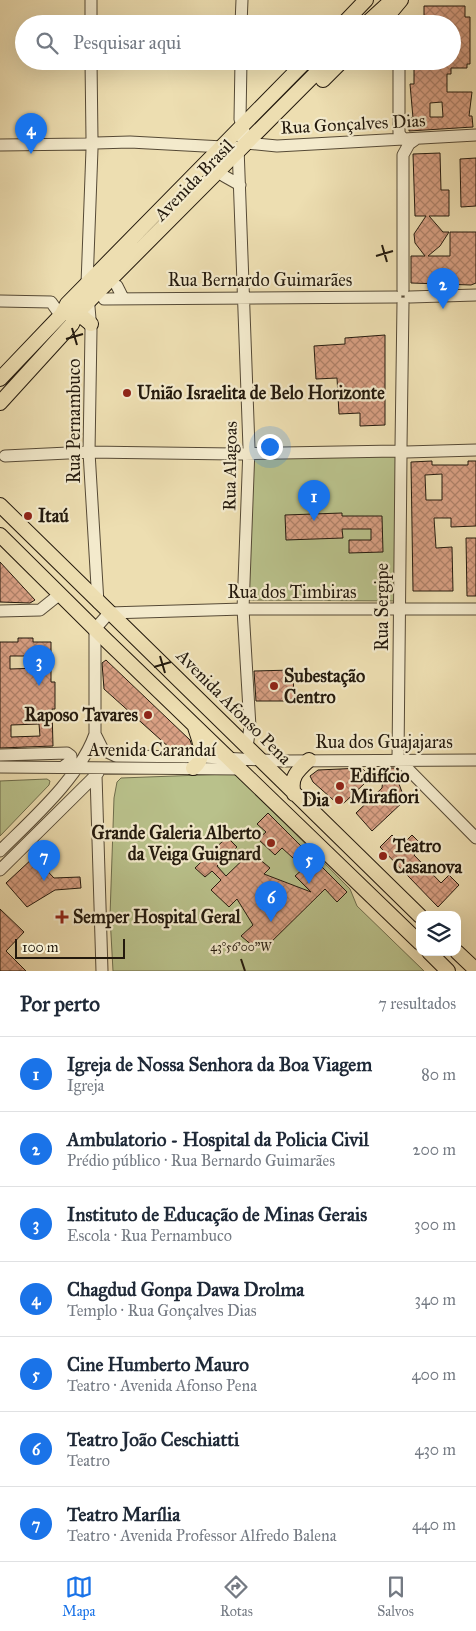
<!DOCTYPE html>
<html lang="pt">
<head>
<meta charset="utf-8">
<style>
  :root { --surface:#fff; --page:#f2f2f3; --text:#1f2937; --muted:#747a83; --line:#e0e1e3; --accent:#1a73e8 }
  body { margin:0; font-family:"IM FELL Great Primer",serif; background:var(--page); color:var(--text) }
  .controls { position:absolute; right:15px; bottom:15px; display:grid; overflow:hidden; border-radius:10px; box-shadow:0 5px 20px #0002 }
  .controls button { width:45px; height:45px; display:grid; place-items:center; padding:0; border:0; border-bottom:1px solid var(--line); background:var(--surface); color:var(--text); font:25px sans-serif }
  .scale { position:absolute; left:15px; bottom:12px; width:110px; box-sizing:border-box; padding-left:5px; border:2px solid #23190d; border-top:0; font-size:14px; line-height:18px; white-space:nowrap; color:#23190d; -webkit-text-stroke:4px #f3eacc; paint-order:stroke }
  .you { position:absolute; left:269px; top:446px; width:18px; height:18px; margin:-12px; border:4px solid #fff; border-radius:50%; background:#1a73e8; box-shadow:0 0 0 8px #1a73e833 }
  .badge { display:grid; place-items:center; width:32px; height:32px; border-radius:50%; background:var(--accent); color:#fff; font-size:16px; font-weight:700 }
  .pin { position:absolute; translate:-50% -41px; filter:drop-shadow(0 1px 2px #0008) }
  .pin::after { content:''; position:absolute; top:26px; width:18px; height:15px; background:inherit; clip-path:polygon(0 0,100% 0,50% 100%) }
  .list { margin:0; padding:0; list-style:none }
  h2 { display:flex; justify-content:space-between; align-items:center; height:65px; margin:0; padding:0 20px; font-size:21px }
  h2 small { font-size:16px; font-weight:400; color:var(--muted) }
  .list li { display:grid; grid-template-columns:32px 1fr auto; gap:15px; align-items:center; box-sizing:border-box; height:75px; padding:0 20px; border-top:1px solid var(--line) }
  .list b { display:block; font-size:19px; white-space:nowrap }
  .list p { margin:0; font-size:16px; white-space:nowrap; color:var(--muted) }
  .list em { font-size:16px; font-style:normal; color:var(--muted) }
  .icon { flex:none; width:28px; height:28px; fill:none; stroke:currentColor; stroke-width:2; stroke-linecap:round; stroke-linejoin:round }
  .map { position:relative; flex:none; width:476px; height:971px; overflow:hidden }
  .search { position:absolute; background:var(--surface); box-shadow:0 5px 20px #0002; left:15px; right:15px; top:15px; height:55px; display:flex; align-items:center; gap:12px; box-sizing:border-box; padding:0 18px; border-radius:28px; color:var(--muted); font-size:19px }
  .sheet { height:590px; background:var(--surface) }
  nav { display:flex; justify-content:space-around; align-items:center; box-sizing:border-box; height:70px; border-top:1px solid var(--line); background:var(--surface); font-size:14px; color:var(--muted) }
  nav a { display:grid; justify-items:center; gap:2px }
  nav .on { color:var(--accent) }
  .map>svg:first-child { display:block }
</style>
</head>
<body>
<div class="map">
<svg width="476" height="971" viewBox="0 0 476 971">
  <defs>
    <pattern id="building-cross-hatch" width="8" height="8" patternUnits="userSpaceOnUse" patternTransform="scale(1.25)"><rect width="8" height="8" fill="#d9a084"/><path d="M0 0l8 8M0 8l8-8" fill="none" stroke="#b0826a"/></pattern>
  </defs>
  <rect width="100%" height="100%" fill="#eddeb1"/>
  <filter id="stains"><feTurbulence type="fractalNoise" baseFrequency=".004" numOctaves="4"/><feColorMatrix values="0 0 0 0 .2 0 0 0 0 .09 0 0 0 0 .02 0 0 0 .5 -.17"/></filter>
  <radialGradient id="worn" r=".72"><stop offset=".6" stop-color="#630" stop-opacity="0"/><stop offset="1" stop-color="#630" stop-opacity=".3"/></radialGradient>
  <path fill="#b9c18b" stroke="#6e6d4c" d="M 397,454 L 400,601 L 244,600 L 247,459 Z
    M 228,774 L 235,774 L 248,780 L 266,804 L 350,889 L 357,906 L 424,971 L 113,971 L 110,916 L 114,798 L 117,782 L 121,778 Z
    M 47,779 L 50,781 L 49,785 L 0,836 L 0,781 Z"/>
  <path fill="url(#building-cross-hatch)" stroke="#23190d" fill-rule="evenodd" d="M 424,6 L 465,6 L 465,17 L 470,17 L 470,64 L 467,64 L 467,68 L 451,68 L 451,74 L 447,74 L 447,92 L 472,92 L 469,116 L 472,116 L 473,127 L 409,131 L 409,118 L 413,118 L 410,84 L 414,84 L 414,61 L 452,61 L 452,24 L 414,24 L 414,16 L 424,16 ZM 442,102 L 443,117 L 430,117 L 430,103 Z
    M 440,153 L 441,190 L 449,190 L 449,216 L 429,216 L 443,232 L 449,232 L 440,246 L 428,256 L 450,256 L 450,232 L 476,232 L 476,283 L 471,285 L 411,283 L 411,256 L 425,256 L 415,243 L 414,234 L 426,216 L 415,216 L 413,154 Z
    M 476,158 L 476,206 L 461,207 L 460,159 Z
    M 385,335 L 385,425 L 360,426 L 360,413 L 339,414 L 337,378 L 316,379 L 314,346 L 345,344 L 345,338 Z
    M 432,461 L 432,465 L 468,465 L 468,461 L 476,461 L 476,526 L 451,527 L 451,518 L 434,518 L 436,548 L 452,547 L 453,591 L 413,591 L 411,462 ZM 442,474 L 442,500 L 426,500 L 425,475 Z
    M 342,513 L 342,516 L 382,516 L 383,552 L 349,553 L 349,540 L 371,540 L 371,529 L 342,529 L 343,538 L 286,540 L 285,515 Z
    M 466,538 L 476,538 L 476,596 L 467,596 Z
    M 0,562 L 35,600 L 30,603 L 0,602 Z
    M 18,638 L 33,638 L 33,642 L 51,642 L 51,682 L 55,682 L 55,709 L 52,709 L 53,746 L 0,748 L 0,642 L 18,642 ZM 10,656 L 39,656 L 40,668 L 10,669 ZM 39,724 L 40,736 L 11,737 L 11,725 Z
    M 106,660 L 190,740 L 192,746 L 189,749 L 171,749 L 104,689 L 102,663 Z
    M 293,670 L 294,701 L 256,701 L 254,671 Z
    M 362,768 L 366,772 L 367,778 L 365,783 L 344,803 L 339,805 L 313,782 L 310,776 L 318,770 Z
    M 384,768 L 396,768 L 401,773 L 399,784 L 405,800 L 372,831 L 356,813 L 382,788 Z
    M 268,813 L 347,892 L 337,902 L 325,889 L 264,949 L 258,944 L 254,947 L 241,936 L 253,925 L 237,899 L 229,907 L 211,890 L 221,880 L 212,871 L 205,877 L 195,868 L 227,837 L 237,847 L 217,866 L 226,876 L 251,852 L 270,868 L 264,874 L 311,892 L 295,876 L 304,868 L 282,848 L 275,855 L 258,839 L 266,832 L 257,824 Z
    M 392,835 L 402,845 L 412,835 L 423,846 L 414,855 L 441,883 L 449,875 L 459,885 L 438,907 L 380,847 Z
    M 34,857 L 54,878 L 80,877 L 81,888 L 55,890 L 27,907 L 6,883 Z
    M 0,909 L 24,932 L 6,951 L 26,971 L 0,971 Z"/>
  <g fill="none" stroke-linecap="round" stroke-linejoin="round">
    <g stroke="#564a36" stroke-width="13">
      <path id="minor" d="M 91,0 L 91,24
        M 241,24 L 242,0
        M 91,61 L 92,139
        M 241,61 L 240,119 L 244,131
        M 399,61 L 399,133 L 403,139
        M 237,132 L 246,143 L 277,146 L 476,135
        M 96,143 L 130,142 L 223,147
        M 0,145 L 86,144
        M 238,147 L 249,448 L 243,609 L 250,727 L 247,747
        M 92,149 L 87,284 L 91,330 L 89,452 L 98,603
        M 224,176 L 240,185
        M 117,286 L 123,298
        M 403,290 L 403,155 L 409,144 L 416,139
        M 410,297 L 476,295
        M 104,299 L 396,297
        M 0,301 L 51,302 L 61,316
        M 401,446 L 403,303
        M 406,452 L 476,450
        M 5,456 L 89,452 L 233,454 L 396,451
        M 401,456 L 398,759 L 476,838
        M 0,611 L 40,610 L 60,594
        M 95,734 L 103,750 L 116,756 L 202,757 L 282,761 L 476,760
        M 0,755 L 67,753 L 71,756 L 71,761 L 63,767
        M 0,767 L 241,769
        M 96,775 L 102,971
        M 0,851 C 32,819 80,777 95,734 L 95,629 L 109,613 L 243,609 L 476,609
        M 0,870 L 98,773"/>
    </g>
    <g stroke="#23190d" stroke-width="16">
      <path id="major" d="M 343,24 L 366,0
        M 366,24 L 392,0
        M 381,24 L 401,0
        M 323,80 L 342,61
        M 73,309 L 91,324
        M 0,379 L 62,314 L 67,304 L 306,61
        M 0,403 L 72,324 L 77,313 L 328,61
        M 0,505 L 420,916
        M 0,535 L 106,640 L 420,943
        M 193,768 C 208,757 199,741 195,727
        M 294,794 C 289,778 298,770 309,760
        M 429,952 L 448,971
        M 457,952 L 476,970"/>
    </g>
    <use href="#minor" stroke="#f3eacc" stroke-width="11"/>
    <use href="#major" stroke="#eddeb1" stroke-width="14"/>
  </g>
  <path fill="none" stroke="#23190d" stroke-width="2" d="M 382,245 L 387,262M 376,256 L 393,251M 72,328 L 77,345M 66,339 L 83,334M 160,656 L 165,673M 154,667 L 171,662M 241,959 L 245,971"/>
  <g fill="#8f2418" stroke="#f3eacc" stroke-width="2">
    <circle cx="127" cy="393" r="5"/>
    <circle cx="28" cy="516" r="5"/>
    <circle cx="274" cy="686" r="5"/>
    <circle cx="148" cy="715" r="5"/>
    <circle cx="340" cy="786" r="5"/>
    <circle cx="339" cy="800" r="5"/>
    <circle cx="271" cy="843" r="5"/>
    <circle cx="383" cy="856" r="5"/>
    <path d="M59.5 909.5h5v5h5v5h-5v5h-5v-5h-5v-5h5z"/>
  </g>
  <g text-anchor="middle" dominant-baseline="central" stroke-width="4.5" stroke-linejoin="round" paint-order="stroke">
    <g font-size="18" fill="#23190d" stroke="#f3eacc">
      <text transform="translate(353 124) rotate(-3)">Rua Gonçalves Dias</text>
      <text transform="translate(194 180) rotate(-46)">Avenida Brasil</text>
      <text x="260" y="280">Rua Bernardo Guimarães</text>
      <text transform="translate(74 421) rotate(-90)">Rua Pernambuco</text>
      <text transform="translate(230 466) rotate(-89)">Rua Alagoas</text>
      <text x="292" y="592">Rua dos Timbiras</text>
      <text transform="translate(382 607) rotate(-90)">Rua Sergipe</text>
      <text transform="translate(234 707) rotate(45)">Avenida Afonso Pena</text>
      <text x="384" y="742">Rua dos Guajajaras</text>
      <text x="152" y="750">Avenida Carandaí</text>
    </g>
    <g font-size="18" font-weight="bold" fill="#23190d" stroke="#f3eacc" text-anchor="start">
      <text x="137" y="393">União Israelita de Belo Horizonte</text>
      <text x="38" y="516">Itaú</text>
      <text x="284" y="676">Subestação<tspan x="284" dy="21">Centro</tspan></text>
      <text x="138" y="715" text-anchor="end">Raposo Tavares</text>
      <text x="350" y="776">Edifício<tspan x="350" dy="21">Mirafiori</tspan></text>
      <text x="329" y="800" text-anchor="end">Dia</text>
      <text x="261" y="833" text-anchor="end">Grande Galeria Alberto<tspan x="261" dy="21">da Veiga Guignard</tspan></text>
      <text x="393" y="846">Teatro<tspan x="393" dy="21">Casanova</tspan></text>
      <text x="73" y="917">Semper Hospital Geral</text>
    </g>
  </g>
  <g font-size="12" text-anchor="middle" fill="#23190d" stroke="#f3eacc" stroke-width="4.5" stroke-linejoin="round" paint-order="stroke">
    <text x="241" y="951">43°56'00"W</text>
  </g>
  <rect width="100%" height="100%" filter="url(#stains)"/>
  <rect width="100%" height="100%" fill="url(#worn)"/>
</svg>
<div class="controls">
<button><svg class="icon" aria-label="layers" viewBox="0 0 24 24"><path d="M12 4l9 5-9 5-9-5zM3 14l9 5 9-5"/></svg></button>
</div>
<div class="scale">100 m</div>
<div class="you"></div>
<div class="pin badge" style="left:314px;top:521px">1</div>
<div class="pin badge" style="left:443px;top:309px">2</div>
<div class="pin badge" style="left:39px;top:686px">3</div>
<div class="pin badge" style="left:31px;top:154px">4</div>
<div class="pin badge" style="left:309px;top:884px">5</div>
<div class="pin badge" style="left:271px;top:922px">6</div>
<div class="pin badge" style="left:44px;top:881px">7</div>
<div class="search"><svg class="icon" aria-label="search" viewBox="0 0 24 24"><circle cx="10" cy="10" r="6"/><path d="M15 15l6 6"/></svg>Pesquisar aqui</div>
</div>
<section class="sheet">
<h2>Por perto<small>7 resultados</small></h2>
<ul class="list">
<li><span class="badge">1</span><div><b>Igreja de Nossa Senhora da Boa Viagem</b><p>Igreja</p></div><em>80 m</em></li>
<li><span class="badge">2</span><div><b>Ambulatorio - Hospital da Policia Civil</b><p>Prédio público · Rua Bernardo Guimarães</p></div><em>200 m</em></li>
<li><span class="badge">3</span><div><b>Instituto de Educação de Minas Gerais</b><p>Escola · Rua Pernambuco</p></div><em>300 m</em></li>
<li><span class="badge">4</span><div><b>Chagdud Gonpa Dawa Drolma</b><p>Templo · Rua Gonçalves Dias</p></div><em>340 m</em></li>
<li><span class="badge">5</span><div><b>Cine Humberto Mauro</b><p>Teatro · Avenida Afonso Pena</p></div><em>400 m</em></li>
<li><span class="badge">6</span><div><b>Teatro João Ceschiatti</b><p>Teatro</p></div><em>430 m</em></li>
<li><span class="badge">7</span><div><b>Teatro Marília</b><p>Teatro · Avenida Professor Alfredo Balena</p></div><em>440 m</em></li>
</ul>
</section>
<nav>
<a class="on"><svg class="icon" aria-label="map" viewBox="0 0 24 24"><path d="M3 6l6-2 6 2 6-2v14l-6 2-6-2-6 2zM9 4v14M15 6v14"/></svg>Mapa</a>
<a><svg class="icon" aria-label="directions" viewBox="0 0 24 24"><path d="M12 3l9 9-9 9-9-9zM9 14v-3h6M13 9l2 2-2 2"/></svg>Rotas</a>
<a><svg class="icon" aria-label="saved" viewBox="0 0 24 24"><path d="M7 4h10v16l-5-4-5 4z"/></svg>Salvos</a>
</nav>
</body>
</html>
